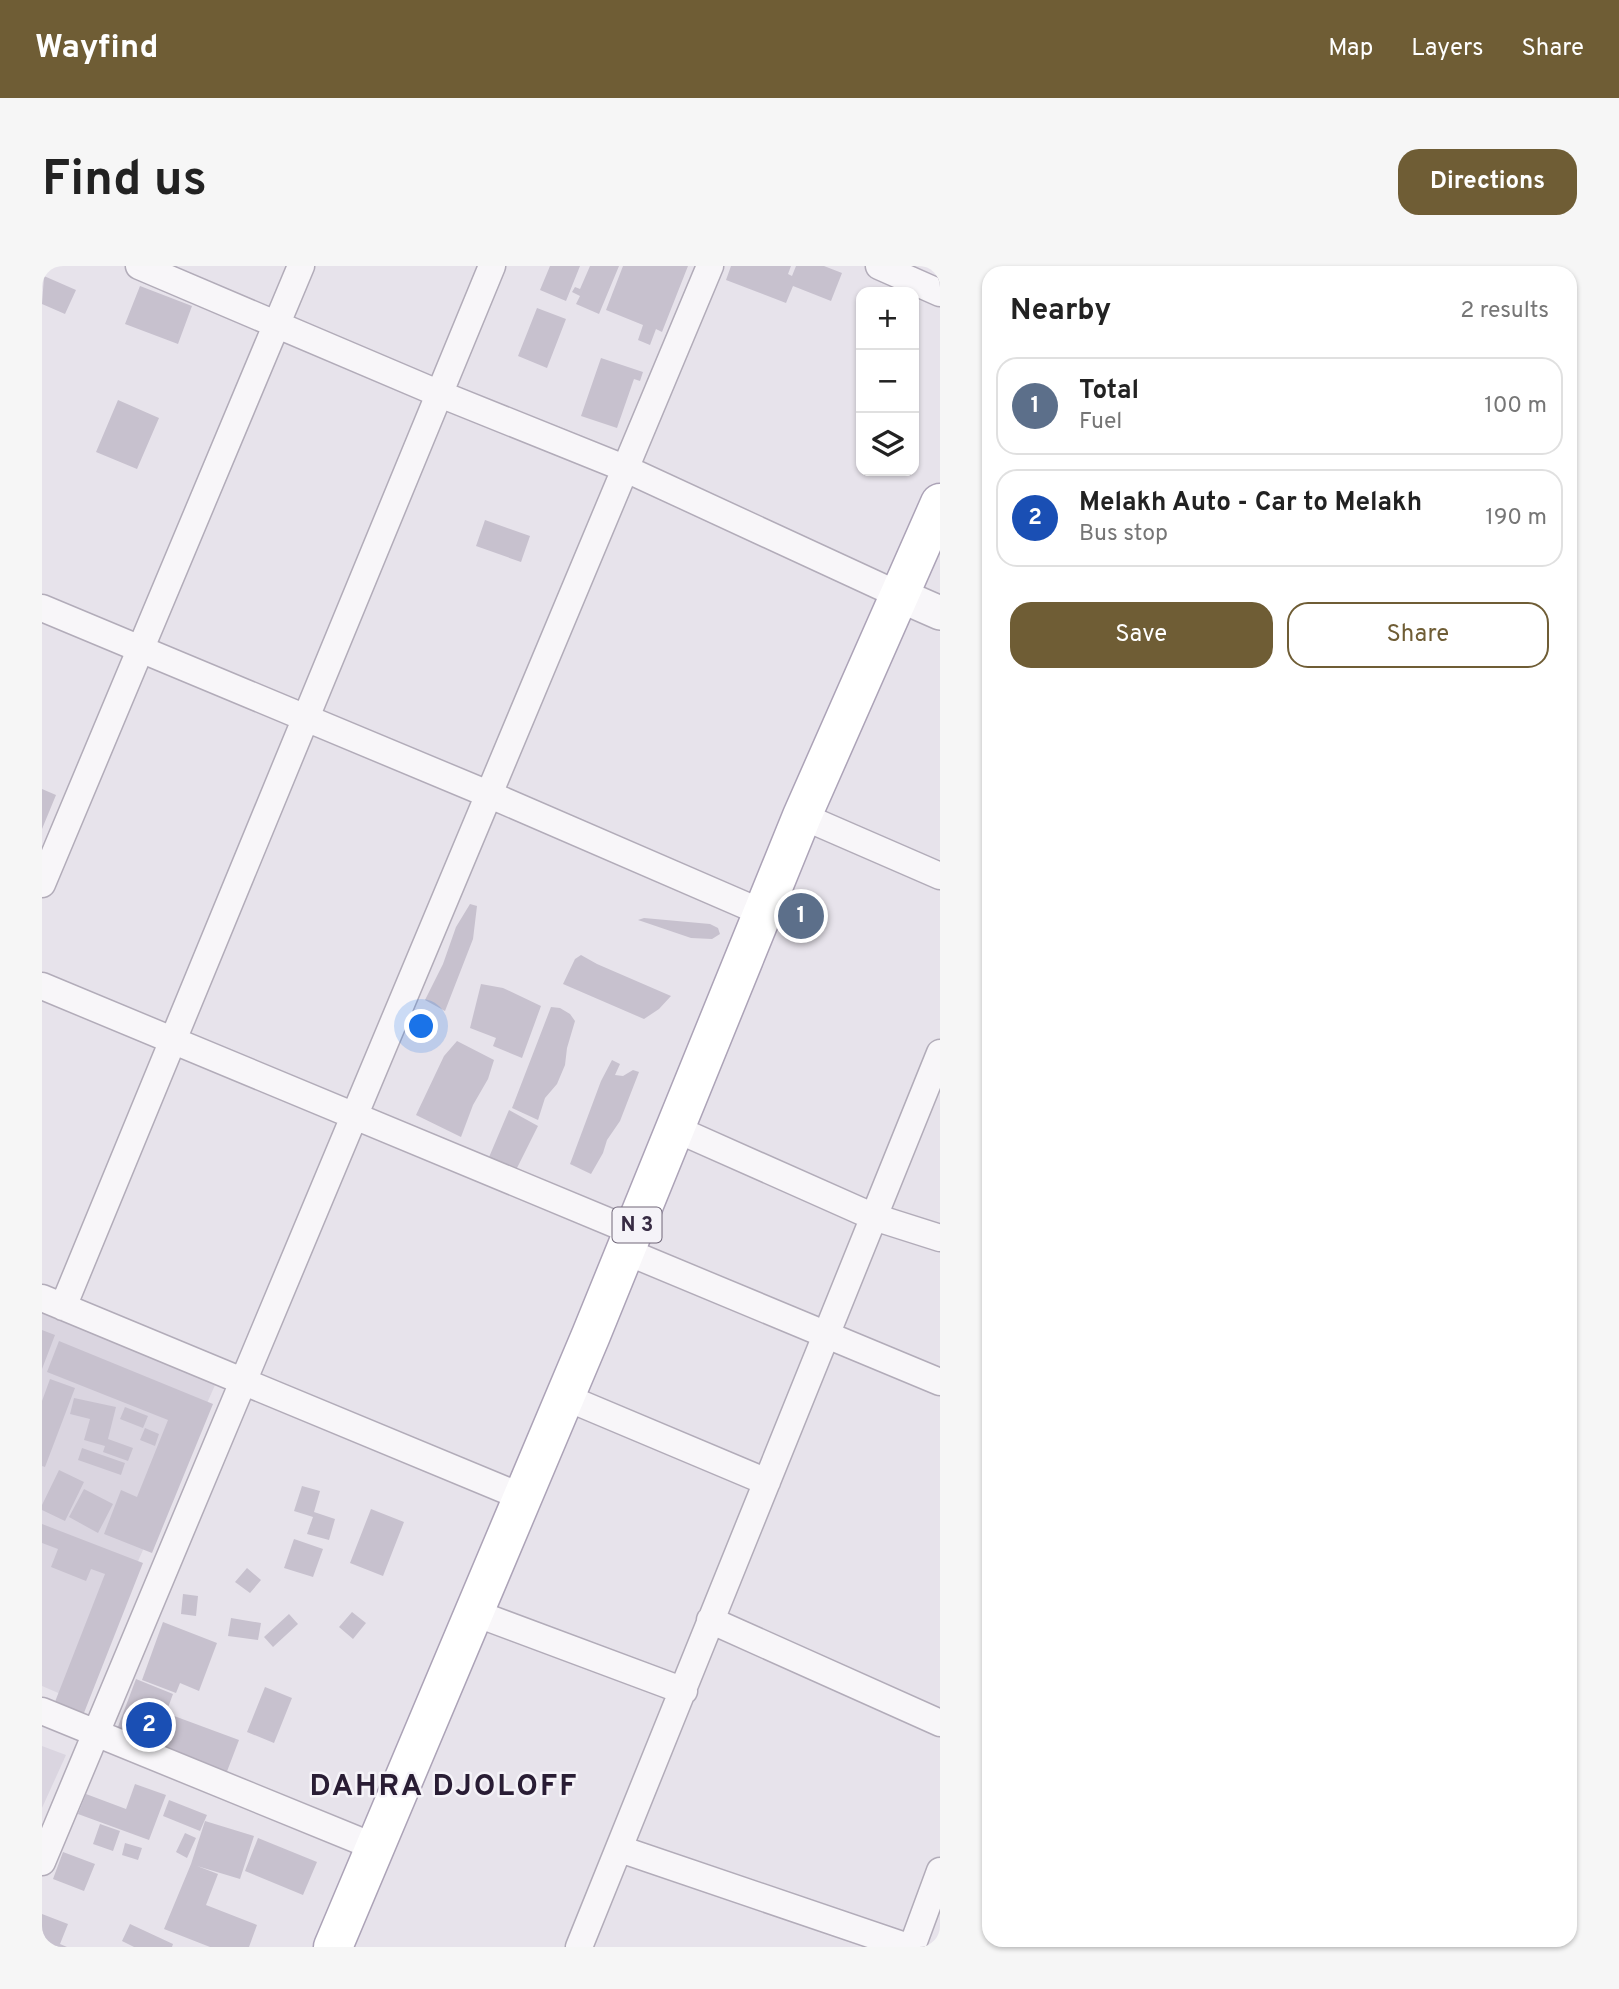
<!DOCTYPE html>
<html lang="en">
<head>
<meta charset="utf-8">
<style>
  :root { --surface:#fff; --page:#f6f6f6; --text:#222; --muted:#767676; --line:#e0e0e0; --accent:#6f5d35 }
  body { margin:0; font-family:Overpass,sans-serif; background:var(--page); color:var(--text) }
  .controls { position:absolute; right:21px; top:21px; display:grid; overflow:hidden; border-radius:14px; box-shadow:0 2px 5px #0004 }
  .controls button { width:63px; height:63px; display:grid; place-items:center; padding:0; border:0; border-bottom:2px solid var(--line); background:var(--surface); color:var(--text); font:35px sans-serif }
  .you { position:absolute; left:380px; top:761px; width:24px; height:24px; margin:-18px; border:5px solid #fff; border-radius:50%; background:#1a73e8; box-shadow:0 0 0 10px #1a73e833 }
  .badge { display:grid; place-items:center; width:46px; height:46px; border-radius:50%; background:var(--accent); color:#fff; font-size:23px; font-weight:700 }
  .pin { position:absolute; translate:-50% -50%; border:4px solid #fff; box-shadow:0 2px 7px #0006 }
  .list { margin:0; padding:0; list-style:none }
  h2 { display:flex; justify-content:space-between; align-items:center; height:91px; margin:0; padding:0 28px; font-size:30px }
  h2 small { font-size:23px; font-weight:400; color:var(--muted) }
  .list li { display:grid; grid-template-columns:46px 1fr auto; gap:21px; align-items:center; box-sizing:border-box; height:98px; margin:0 14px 14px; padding:0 14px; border:2px solid var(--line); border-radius:21px }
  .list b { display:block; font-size:26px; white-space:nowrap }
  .list p { margin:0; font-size:23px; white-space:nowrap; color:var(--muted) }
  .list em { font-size:23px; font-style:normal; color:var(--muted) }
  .actions { display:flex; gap:14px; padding:21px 28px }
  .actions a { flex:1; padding:16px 0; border:2px solid var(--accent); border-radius:21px; text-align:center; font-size:24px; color:var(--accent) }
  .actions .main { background:var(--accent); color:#fff }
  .icon { flex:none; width:38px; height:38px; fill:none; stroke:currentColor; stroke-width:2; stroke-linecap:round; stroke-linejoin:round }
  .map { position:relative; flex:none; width:898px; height:1681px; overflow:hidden; border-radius:21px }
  header { display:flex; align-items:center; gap:42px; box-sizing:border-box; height:98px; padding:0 35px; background:var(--accent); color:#fff }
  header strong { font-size:33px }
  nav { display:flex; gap:38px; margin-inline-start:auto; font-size:24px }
  .intro { display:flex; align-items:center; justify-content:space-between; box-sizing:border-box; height:168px; padding:0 42px }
  h1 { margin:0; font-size:49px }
  .button { padding:18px 32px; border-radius:21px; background:var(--accent); color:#fff; font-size:24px; font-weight:700 }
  main { display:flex; gap:42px; padding:0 42px }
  aside { flex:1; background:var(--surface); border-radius:21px; box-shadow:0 2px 5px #0004 }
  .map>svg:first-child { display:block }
</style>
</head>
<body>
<header>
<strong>Wayfind</strong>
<nav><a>Map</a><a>Layers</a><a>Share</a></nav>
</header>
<div class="intro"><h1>Find us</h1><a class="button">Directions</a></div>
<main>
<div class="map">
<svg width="898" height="1681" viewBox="0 0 898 1681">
  <rect width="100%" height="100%" fill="#e7e3eb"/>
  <path fill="#dad5e0" d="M 0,1043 L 173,1119 L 35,1435 L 0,1420 Z
    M 0,1480 L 24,1489 L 0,1542 Z"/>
  <path fill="#c7c1ce" d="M 508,0 L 538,0 L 524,35 L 498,24 Z
    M 548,0 L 577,0 L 557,48 L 534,38 L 538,30 L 530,26 L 533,21 L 538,23 Z
    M 581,0 L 646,0 L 620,66 L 614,63 L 608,79 L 596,74 L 601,59 L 564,44 Z
    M 689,0 L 749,0 L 746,8 L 750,10 L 754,0 L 782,0 L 800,7 L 789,35 L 751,20 L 744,37 L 684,14 Z
    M 2,10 L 34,24 L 23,48 L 0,38 Z
    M 98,20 L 150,40 L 136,78 L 83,58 Z
    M 495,42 L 524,53 L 505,102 L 476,90 Z
    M 559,92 L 601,106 L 598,115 L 592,113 L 575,162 L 539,150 Z
    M 76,134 L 117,152 L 95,203 L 54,186 Z
    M 443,254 L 488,270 L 479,296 L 434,280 Z
    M 0,523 L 14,529 L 0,563 Z
    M 428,638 L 435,640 L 431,673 L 403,745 L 383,734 L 401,698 L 414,661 Z
    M 602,652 L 668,658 L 676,662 L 678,668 L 670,673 L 649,672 L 596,654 Z
    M 539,689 L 555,698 L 629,730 L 617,743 L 602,753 L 521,718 L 533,693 Z
    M 439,718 L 461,722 L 499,740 L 480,792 L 451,780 L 454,772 L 428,762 Z
    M 509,741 L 518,742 L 528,748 L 533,755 L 525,782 L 523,799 L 515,818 L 503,832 L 496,854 L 470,842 Z
    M 415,775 L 452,794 L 446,813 L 431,839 L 419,871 L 374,849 L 402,790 Z
    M 570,794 L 578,798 L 573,809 L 581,810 L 591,804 L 597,806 L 578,855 L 565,874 L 561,887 L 549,908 L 528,898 L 559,815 Z
    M 467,844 L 496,860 L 469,914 L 442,903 Z
    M 0,1064 L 13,1069 L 0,1103 Z
    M 17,1075 L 171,1138 L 110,1287 L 62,1268 L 79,1224 L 95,1231 L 126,1154 L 5,1106 Z
    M 8,1113 L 33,1122 L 3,1201 L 0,1200 L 0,1135 Z
    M 32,1132 L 74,1141 L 66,1173 L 91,1182 L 86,1195 L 61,1186 L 63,1180 L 42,1174 L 48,1153 L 28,1148 Z
    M 83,1141 L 106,1150 L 101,1162 L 78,1153 Z
    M 103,1162 L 117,1168 L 113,1180 L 98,1174 Z
    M 40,1182 L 83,1197 L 79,1209 L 36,1194 Z
    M 17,1204 L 42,1216 L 23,1255 L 0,1244 L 0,1239 Z
    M 260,1220 L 278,1225 L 272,1246 L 293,1253 L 287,1274 L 265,1268 L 271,1251 L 252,1245 Z
    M 42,1223 L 71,1238 L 56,1267 L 27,1251 Z
    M 329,1243 L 362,1256 L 341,1310 L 308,1297 Z
    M 0,1258 L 101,1297 L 38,1457 L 9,1446 L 63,1308 L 49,1303 L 44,1315 L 9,1301 L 16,1283 L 0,1277 Z
    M 252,1273 L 281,1283 L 271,1311 L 242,1302 Z
    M 205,1302 L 219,1314 L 208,1327 L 193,1316 Z
    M 141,1328 L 156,1330 L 154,1350 L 139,1348 Z
    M 310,1346 L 324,1357 L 311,1373 L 297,1361 Z
    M 247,1348 L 256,1358 L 231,1381 L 222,1371 Z
    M 189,1352 L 219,1357 L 216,1374 L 186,1370 Z
    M 121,1356 L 175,1377 L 157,1425 L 138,1417 L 134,1427 L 100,1414 Z
    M 94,1413 L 131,1428 L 124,1447 L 197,1474 L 184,1508 L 74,1466 Z
    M 223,1421 L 250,1432 L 232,1477 L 205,1466 Z
    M 93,1518 L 124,1529 L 107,1574 L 36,1548 L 44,1528 L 84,1543 Z
    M 127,1534 L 165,1549 L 158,1565 L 121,1550 Z
    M 163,1555 L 212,1570 L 198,1613 L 155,1600 L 176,1608 L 164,1639 L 215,1659 L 207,1681 L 168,1681 L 122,1663 L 149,1598 Z
    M 58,1558 L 78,1565 L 71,1585 L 51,1578 Z
    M 143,1567 L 154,1572 L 145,1592 L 134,1586 Z
    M 216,1572 L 275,1596 L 261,1629 L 203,1605 Z
    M 83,1577 L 100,1582 L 96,1594 L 80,1589 Z
    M 21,1586 L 53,1598 L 42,1625 L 11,1613 Z
    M 0,1648 L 26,1658 L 18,1678 L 25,1681 L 0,1681 Z
    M 88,1658 L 131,1678 L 130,1681 L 92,1681 L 80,1675 Z"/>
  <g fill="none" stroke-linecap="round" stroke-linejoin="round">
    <g stroke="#b2acb9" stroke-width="29">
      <path id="minor" d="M 97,0 L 398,128 L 582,202 L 857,329
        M 837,0 L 898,27
        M 0,342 L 446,528 L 721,647
        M 760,550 L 898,610
        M 0,618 L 259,0
        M 0,720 L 592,966
        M 634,863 L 832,951 L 898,972
        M 583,985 L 898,1116
        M 0,1032 L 480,1231
        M 21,1041 L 450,0
        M 523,1131 L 725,1216
        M 433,1347 L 642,1425
        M 668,1354 L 898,1457
        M 0,1445 L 333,1581
        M 578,1583 L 866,1681
        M 0,1596 L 668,0
        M 537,1681 L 898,787
        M 870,1681 L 898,1605"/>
    </g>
    <g stroke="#b2acb9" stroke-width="36">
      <path id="tertiary" d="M 857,329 L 898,347"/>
    </g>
    <g stroke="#aca3b7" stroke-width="41">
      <path id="primary" d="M 291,1681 L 549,1069 L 760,550 L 898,237"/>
    </g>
    <use href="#minor" stroke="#f8f6f9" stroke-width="26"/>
    <use href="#tertiary" stroke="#f8f6f9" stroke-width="33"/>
    <use href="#primary" stroke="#fff" stroke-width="38"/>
  </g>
  <g text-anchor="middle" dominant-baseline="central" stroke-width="5" stroke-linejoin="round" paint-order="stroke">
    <rect fill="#f5f3f8" stroke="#706779" stroke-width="2" x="570.5" y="941.5" width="49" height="35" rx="5"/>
    <g font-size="21" font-weight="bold" fill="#372b43">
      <text x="595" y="959">N 3</text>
    </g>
    <g font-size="30" font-weight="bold" letter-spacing="2" fill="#291d34" stroke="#f5f3f8">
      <text x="402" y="1521">DAHRA DJOLOFF</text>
    </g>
  </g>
</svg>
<div class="controls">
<button>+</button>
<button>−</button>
<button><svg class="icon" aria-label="layers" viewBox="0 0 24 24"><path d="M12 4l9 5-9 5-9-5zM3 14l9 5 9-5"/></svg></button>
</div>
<div class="you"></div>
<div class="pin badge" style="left:759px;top:650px;background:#5c6f8a">1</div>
<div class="pin badge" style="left:107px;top:1459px;background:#1a4fb4">2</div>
</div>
<aside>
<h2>Nearby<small>2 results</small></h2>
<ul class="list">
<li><span class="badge" style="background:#5c6f8a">1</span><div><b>Total</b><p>Fuel</p></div><em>100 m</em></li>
<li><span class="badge" style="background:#1a4fb4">2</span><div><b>Melakh Auto - Car to Melakh</b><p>Bus stop</p></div><em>190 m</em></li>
</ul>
<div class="actions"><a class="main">Save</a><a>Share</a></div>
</aside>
</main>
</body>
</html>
